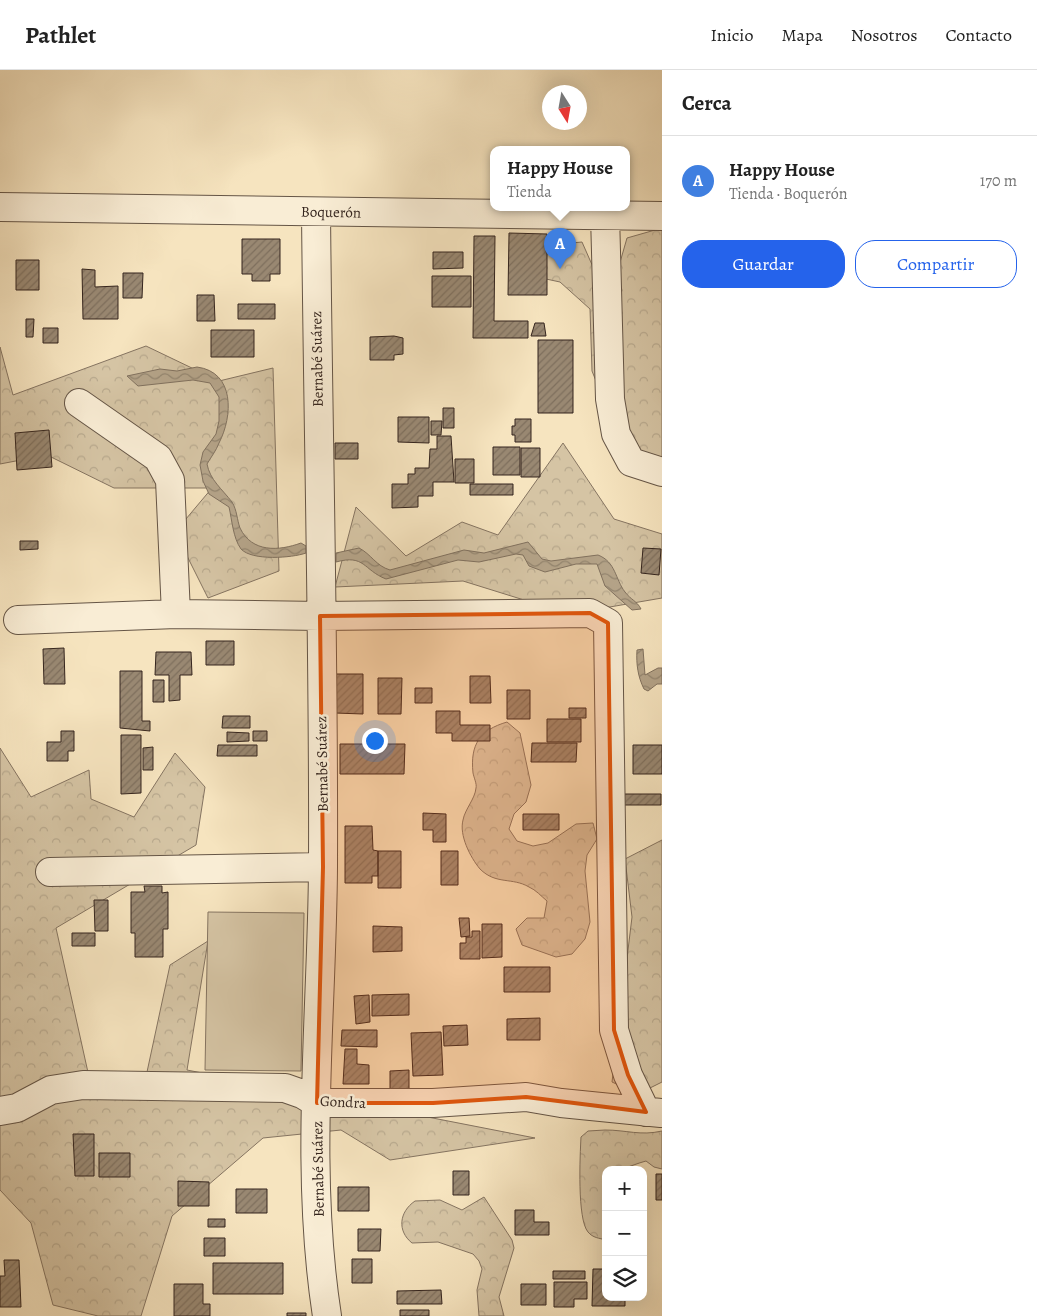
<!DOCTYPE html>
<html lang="es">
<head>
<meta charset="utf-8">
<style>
  :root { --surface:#fff; --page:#f2f2f2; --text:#222; --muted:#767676; --line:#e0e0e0; --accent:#2563eb }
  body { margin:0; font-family:Alegreya,serif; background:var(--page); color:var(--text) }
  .controls { position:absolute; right:15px; bottom:15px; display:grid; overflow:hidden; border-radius:10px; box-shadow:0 5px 20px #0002 }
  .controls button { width:45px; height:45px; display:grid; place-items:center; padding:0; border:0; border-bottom:1px solid var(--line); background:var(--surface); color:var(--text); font:25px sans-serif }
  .compass { position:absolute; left:542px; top:15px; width:45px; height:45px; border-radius:50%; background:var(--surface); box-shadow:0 5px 20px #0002; rotate:169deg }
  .you { position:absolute; left:374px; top:670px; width:18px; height:18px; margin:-12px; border:4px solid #fff; border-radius:50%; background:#1a73e8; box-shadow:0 0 0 8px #1a73e833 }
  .badge { display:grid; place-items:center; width:32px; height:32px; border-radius:50%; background:var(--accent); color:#fff; font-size:16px; font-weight:700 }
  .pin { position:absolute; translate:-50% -41px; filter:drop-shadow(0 1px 2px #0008) }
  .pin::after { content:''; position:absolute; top:26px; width:18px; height:15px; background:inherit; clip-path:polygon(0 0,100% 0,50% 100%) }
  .popup { position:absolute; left:490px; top:76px; width:140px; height:65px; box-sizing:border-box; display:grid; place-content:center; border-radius:10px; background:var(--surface); filter:drop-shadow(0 1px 4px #0005); font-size:16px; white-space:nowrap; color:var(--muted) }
  .popup b { font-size:19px; color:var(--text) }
  .popup::after { content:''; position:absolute; left:50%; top:100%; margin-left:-10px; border:10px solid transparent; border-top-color:var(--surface) }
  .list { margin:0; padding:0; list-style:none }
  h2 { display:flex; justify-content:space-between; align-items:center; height:65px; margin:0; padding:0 20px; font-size:21px }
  h2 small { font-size:16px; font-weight:400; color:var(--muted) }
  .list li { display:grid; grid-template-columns:32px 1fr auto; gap:15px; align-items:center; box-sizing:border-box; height:90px; padding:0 20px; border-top:1px solid var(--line) }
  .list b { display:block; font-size:19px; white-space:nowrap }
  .list p { margin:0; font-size:16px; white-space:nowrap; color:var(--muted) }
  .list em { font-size:16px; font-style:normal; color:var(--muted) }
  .actions { display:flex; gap:10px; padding:15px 20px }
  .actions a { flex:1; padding:11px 0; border:1px solid var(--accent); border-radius:20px; text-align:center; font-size:18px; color:var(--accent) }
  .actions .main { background:var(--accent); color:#fff }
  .icon { flex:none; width:28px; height:28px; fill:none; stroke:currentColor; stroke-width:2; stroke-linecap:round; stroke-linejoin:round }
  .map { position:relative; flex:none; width:662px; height:1246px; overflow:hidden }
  header { display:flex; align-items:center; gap:30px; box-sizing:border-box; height:70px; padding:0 25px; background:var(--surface); border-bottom:1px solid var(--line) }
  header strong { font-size:24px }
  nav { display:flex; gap:28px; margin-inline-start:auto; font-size:18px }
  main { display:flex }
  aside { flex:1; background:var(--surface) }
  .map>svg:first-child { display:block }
</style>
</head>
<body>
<header>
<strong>Pathlet</strong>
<nav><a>Inicio</a><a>Mapa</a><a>Nosotros</a><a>Contacto</a></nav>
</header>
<main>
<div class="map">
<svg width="662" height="1246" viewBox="0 0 662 1246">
  <defs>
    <pattern id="forest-crowns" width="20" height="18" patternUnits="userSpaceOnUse" patternTransform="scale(1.25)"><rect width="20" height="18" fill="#d5c4a4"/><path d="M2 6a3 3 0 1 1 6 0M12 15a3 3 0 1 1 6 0" fill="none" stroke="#b7a88d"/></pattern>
    <pattern id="water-waves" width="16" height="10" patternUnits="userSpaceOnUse" patternTransform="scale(1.25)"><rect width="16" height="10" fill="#b4a388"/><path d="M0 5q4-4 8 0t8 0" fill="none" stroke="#93856f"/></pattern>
    <pattern id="building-hatch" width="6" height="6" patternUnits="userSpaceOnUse" patternTransform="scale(1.25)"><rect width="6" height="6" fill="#998872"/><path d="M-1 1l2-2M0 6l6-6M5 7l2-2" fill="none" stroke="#7e6f5d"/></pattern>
  </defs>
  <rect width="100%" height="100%" fill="#f6e4bf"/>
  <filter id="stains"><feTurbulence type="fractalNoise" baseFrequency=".004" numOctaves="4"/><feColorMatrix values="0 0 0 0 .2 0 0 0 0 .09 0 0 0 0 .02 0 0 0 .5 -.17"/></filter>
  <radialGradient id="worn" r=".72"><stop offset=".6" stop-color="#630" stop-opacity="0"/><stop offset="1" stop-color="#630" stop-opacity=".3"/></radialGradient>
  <path fill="url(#forest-crowns)" stroke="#857461" d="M 662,158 L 662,398 L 631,398 L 592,301 L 590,239 L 560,212 L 523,204 L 530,177 L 582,172 L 597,206 L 619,196 L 627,168 Z
    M 146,276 L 219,311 L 273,298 L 279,501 L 208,528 L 175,462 L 212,418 L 114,418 L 47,385 L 0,394 L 0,277 L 13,325 Z
    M 563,373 L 614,449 L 662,464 L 662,528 L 569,544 L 463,511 L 335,517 L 356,437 L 406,486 L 462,452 L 498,465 Z
    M 507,652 L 520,663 L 531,715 L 526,732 L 514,744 L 509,759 L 517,771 L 533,776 L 548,773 L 576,754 L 593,753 L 597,769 L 587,785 L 585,801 L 590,852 L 585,869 L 572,884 L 556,887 L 522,875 L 516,859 L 527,848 L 544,848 L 547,831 C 541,826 536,820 529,817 C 512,807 496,815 480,799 C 470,787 459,765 463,750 C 465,739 475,729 476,718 C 477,714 474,708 473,703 C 470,674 480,660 507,652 Z
    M 0,678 L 31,727 L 89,700 L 91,729 L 134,747 L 175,683 L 205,717 L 196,775 L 56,858 L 91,1016 L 147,1002 L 170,895 L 208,871 L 187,1000 L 535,1068 L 390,1090 L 341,1060 L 263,1068 L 172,1146 L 141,1246 L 98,1246 L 53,1235 L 31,1153 L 0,1120 Z
    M 662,770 L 662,1012 L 638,1024 L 612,1012 L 632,847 L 625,789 Z
    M 605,1060 C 627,1060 640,1066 662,1061 L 662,1099 L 654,1097 L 646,1091 C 628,1096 626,1100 606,1100 L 606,1170 C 599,1168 593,1168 588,1162 C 577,1149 580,1086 581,1067 L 588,1061 Z
    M 484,1127 L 512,1170 L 514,1178 L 499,1227 L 504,1246 L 479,1246 L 477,1220 L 482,1199 L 479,1191 L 473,1184 L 438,1172 L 412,1173 C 397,1161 399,1142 415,1131 L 440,1130 L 462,1140 Z"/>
  <path fill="#d5c4a4" stroke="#857461" d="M 208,842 L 304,843 L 301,1001 L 205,1000 Z"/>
  <path fill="url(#water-waves)" stroke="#81715e" d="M 197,297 C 235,302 233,346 219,373 C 216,381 211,387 207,394 C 210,410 222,419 232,432 C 237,440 237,450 240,458 C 252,483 279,481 301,473 L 306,476 L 306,483 C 292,488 252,491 241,479 C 233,468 232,450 229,437 L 209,424 L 203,411 L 200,395 L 203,382 L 216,364 L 219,351 L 219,327 L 210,313 L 193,310 L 138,316 L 127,306 L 160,299 L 177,301 Z
    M 528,472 L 542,489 L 551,491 L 598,485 C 616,492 615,509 625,522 C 631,530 637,531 641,539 L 632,540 L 605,516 L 597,494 L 576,494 L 545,502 L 529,496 L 523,485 L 516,484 L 479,492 L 458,490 L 386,509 C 363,500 365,484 336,492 L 336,483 L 359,478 C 371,484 376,496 390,500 L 464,480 L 484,483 Z
    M 643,579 L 645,605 L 658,598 L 662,598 L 662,614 L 657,614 L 648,621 L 644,619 C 638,607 636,594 637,580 Z"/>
  <path fill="url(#building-hatch)" stroke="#35251e" d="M 509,163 L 547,164 L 547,225 L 508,225 Z
    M 474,166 L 495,166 L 494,251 L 528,251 L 528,268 L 473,268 Z
    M 242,169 L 280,169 L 280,204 L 270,204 L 270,211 L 252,211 L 252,204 L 242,204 Z
    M 433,182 L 463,182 L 463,198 L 433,199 Z
    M 16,190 L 39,190 L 39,220 L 16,220 Z
    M 82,199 L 95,200 L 95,217 L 118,216 L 118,249 L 83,249 Z
    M 123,203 L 143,203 L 142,228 L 123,228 Z
    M 432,206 L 471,206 L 471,237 L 432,237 Z
    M 197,225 L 214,225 L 215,251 L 197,251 Z
    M 238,234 L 275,234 L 275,249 L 238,249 Z
    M 26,249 L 34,249 L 33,267 L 26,267 Z
    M 535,253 L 544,253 L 546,266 L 531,266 Z
    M 43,258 L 58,258 L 58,273 L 43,273 Z
    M 211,260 L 254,260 L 254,287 L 211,287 Z
    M 394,266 L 403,268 L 403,284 L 394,285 L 394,290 L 370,290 L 370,267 Z
    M 538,270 L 573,270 L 573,343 L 538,343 Z
    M 443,338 L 454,338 L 454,358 L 443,358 Z
    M 398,347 L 429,347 L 429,373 L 398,372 Z
    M 515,349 L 531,349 L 531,372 L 515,372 L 515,365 L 512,365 L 512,356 L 515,356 Z
    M 431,351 L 442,351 L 441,365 L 431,365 Z
    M 49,360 L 52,397 L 17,400 L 15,363 Z
    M 437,366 L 451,366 L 454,412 L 433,412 L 433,426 L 418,426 L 418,437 L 392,438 L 392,414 L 408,414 L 408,404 L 415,404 L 415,398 L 429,398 L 430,379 L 437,379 Z
    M 335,373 L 358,373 L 358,389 L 335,389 Z
    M 493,377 L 520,377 L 520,405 L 493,405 Z
    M 521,378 L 540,378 L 540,407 L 521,407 Z
    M 455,389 L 474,389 L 474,413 L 455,413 Z
    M 470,414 L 513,414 L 513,425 L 470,425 Z
    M 20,471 L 38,471 L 38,479 L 20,480 Z
    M 643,478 L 661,479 L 659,505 L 641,503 Z
    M 206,571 L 234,571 L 234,595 L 206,595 Z
    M 64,578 L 65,614 L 44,614 L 43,579 Z
    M 156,582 L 191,582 L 192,605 L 180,605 L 180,630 L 169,631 L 169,605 L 155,605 Z
    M 120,601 L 142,601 L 142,651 L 150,651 L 150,661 L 120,658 Z
    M 335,604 L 363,604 L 363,644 L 335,643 Z
    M 470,606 L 490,606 L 491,633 L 470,633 Z
    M 378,608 L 402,608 L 401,644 L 378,644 Z
    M 153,610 L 164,610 L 164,632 L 153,632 Z
    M 415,618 L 432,618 L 432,633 L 415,633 Z
    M 507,620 L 530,620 L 530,649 L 507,649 Z
    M 569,638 L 586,638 L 586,648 L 569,648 Z
    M 436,641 L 460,641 L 460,655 L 490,655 L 490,671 L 452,671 L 452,663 L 436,663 Z
    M 223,646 L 250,646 L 250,658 L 222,658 Z
    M 547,649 L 581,649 L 581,672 L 547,672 Z
    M 61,661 L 74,661 L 74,681 L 68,681 L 68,691 L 47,691 L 47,672 L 61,672 Z
    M 253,661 L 267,661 L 267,671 L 253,671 Z
    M 227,662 L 249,663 L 249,671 L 227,672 Z
    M 121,665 L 141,665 L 141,723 L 121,724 Z
    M 532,673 L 577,673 L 576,692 L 531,692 Z
    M 340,674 L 405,674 L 404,704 L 340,704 Z
    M 218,675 L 257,675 L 257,686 L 217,686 Z
    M 633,675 L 662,675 L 662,704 L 633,704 Z
    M 153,677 L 153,700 L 143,700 L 143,678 Z
    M 623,724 L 661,724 L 661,735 L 623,735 Z
    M 423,743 L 446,744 L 446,772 L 433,772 L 433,760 L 423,760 Z
    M 523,744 L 559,744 L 559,760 L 523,760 Z
    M 345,756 L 372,756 L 373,780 L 378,781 L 378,806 L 372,806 L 372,813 L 345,813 Z
    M 378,781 L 401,781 L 401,818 L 378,818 Z
    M 441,781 L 458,781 L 458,815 L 441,815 Z
    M 144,816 L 162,816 L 162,823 L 168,822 L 168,859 L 163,859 L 163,887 L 135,887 L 135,863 L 131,863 L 131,822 L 145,822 Z
    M 94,830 L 108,830 L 108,861 L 95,861 Z
    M 459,848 L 469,848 L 470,866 L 461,867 Z
    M 482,854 L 502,854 L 502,887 L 482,888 Z
    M 373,856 L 402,857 L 402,881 L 373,882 Z
    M 472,861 L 480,861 L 480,889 L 460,889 L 460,873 L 466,873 L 466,867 L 472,867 Z
    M 72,863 L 95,863 L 95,876 L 72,876 Z
    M 504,897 L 550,897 L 550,922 L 504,922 Z
    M 409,924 L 409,945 L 372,946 L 372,925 Z
    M 369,925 L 370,952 L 356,954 L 354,926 Z
    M 540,948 L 540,970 L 507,970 L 507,949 Z
    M 467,955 L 468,975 L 444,976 L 443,956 Z
    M 342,960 L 377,960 L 377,977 L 341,976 Z
    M 441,962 L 443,1005 L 413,1006 L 411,963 Z
    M 345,979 L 357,979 L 357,994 L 369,995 L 369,1014 L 343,1014 Z
    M 409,1000 L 409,1021 L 390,1022 L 390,1001 Z
    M 73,1064 L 94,1064 L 94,1106 L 75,1106 Z
    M 99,1083 L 130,1083 L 130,1107 L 99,1107 Z
    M 453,1101 L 469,1101 L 469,1125 L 453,1125 Z
    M 656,1104 L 662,1104 L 662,1130 L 656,1130 Z
    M 178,1111 L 209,1112 L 209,1136 L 178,1136 Z
    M 338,1117 L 369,1117 L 369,1141 L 338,1141 Z
    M 236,1119 L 267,1119 L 267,1143 L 236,1143 Z
    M 515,1140 L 534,1140 L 534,1152 L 549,1152 L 549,1165 L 515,1165 Z
    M 208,1149 L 225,1149 L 225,1157 L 208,1157 Z
    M 358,1159 L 381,1159 L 380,1181 L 358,1181 Z
    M 204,1168 L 225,1168 L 225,1186 L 204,1186 Z
    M 352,1189 L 372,1189 L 372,1213 L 352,1213 Z
    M 4,1190 L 19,1190 L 21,1237 L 0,1237 L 0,1206 L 5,1206 Z
    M 213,1193 L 283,1193 L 283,1224 L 213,1224 Z
    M 593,1199 L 606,1199 L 606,1227 L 625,1227 L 625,1236 L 592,1236 Z
    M 553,1201 L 585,1201 L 585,1209 L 553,1209 Z
    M 554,1212 L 587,1212 L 587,1229 L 574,1229 L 574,1237 L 554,1237 Z
    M 174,1214 L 203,1214 L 203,1234 L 210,1234 L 210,1246 L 174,1246 Z
    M 521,1214 L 546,1214 L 546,1235 L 521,1235 Z
    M 441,1220 L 442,1234 L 397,1234 L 397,1221 Z
    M 400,1240 L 429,1240 L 429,1246 L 400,1246 Z
    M 287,1243 L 306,1243 L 306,1246 L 287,1246 Z"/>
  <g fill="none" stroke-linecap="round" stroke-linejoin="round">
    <g stroke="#655546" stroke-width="30">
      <path id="minor" d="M 0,137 L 662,146
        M 316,142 C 318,361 324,579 323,797 C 322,946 304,1098 327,1246
        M 605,145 L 610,329 L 616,364 L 631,392 L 662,402
        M 79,333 L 158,388 L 170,410 L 176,544
        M 18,550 L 176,544 L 320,546 L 590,543 L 608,553 L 614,960 L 628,1005 L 646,1042
        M 50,802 L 323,797
        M 0,1041 L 17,1038 L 51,1020 L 83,1015 L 285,1018 L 302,1024 L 317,1033 L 433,1033 L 526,1027 L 561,1033 L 661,1043"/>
    </g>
    <use href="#minor" stroke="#f9edd5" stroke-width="28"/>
  </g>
  <path fill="#df560d" fill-opacity="0.2" stroke="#df560d" stroke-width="4" stroke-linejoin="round" d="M 590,543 L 608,553 L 614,960 L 628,1005 L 646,1042 L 526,1027 L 433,1033 L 317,1033 L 323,797 L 320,546 Z"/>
  <g text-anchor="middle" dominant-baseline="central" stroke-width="5" stroke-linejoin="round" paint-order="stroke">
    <g font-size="15" fill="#35251e" stroke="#f9edd5">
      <text transform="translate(331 142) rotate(1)">Boquerón</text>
      <text transform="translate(317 289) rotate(-91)">Bernabé Suárez</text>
      <text transform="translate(322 694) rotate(-91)">Bernabé Suárez</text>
      <text transform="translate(343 1032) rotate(3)">Gondra</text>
      <text transform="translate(318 1099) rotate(-91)">Bernabé Suárez</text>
    </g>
  </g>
  <rect width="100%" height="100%" filter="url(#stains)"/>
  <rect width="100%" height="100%" fill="url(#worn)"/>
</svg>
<div class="controls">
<button>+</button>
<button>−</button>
<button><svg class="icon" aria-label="layers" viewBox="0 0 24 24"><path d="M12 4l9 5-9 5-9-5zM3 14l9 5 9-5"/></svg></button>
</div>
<svg class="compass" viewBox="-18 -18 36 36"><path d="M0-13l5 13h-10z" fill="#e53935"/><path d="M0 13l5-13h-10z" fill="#767676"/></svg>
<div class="you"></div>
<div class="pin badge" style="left:560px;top:199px;background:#3f7fe0">A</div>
<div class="popup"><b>Happy House</b>Tienda</div>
</div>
<aside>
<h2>Cerca<small></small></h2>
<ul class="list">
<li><span class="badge" style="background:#3f7fe0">A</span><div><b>Happy House</b><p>Tienda · Boquerón</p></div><em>170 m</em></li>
</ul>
<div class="actions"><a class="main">Guardar</a><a>Compartir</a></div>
</aside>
</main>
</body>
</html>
